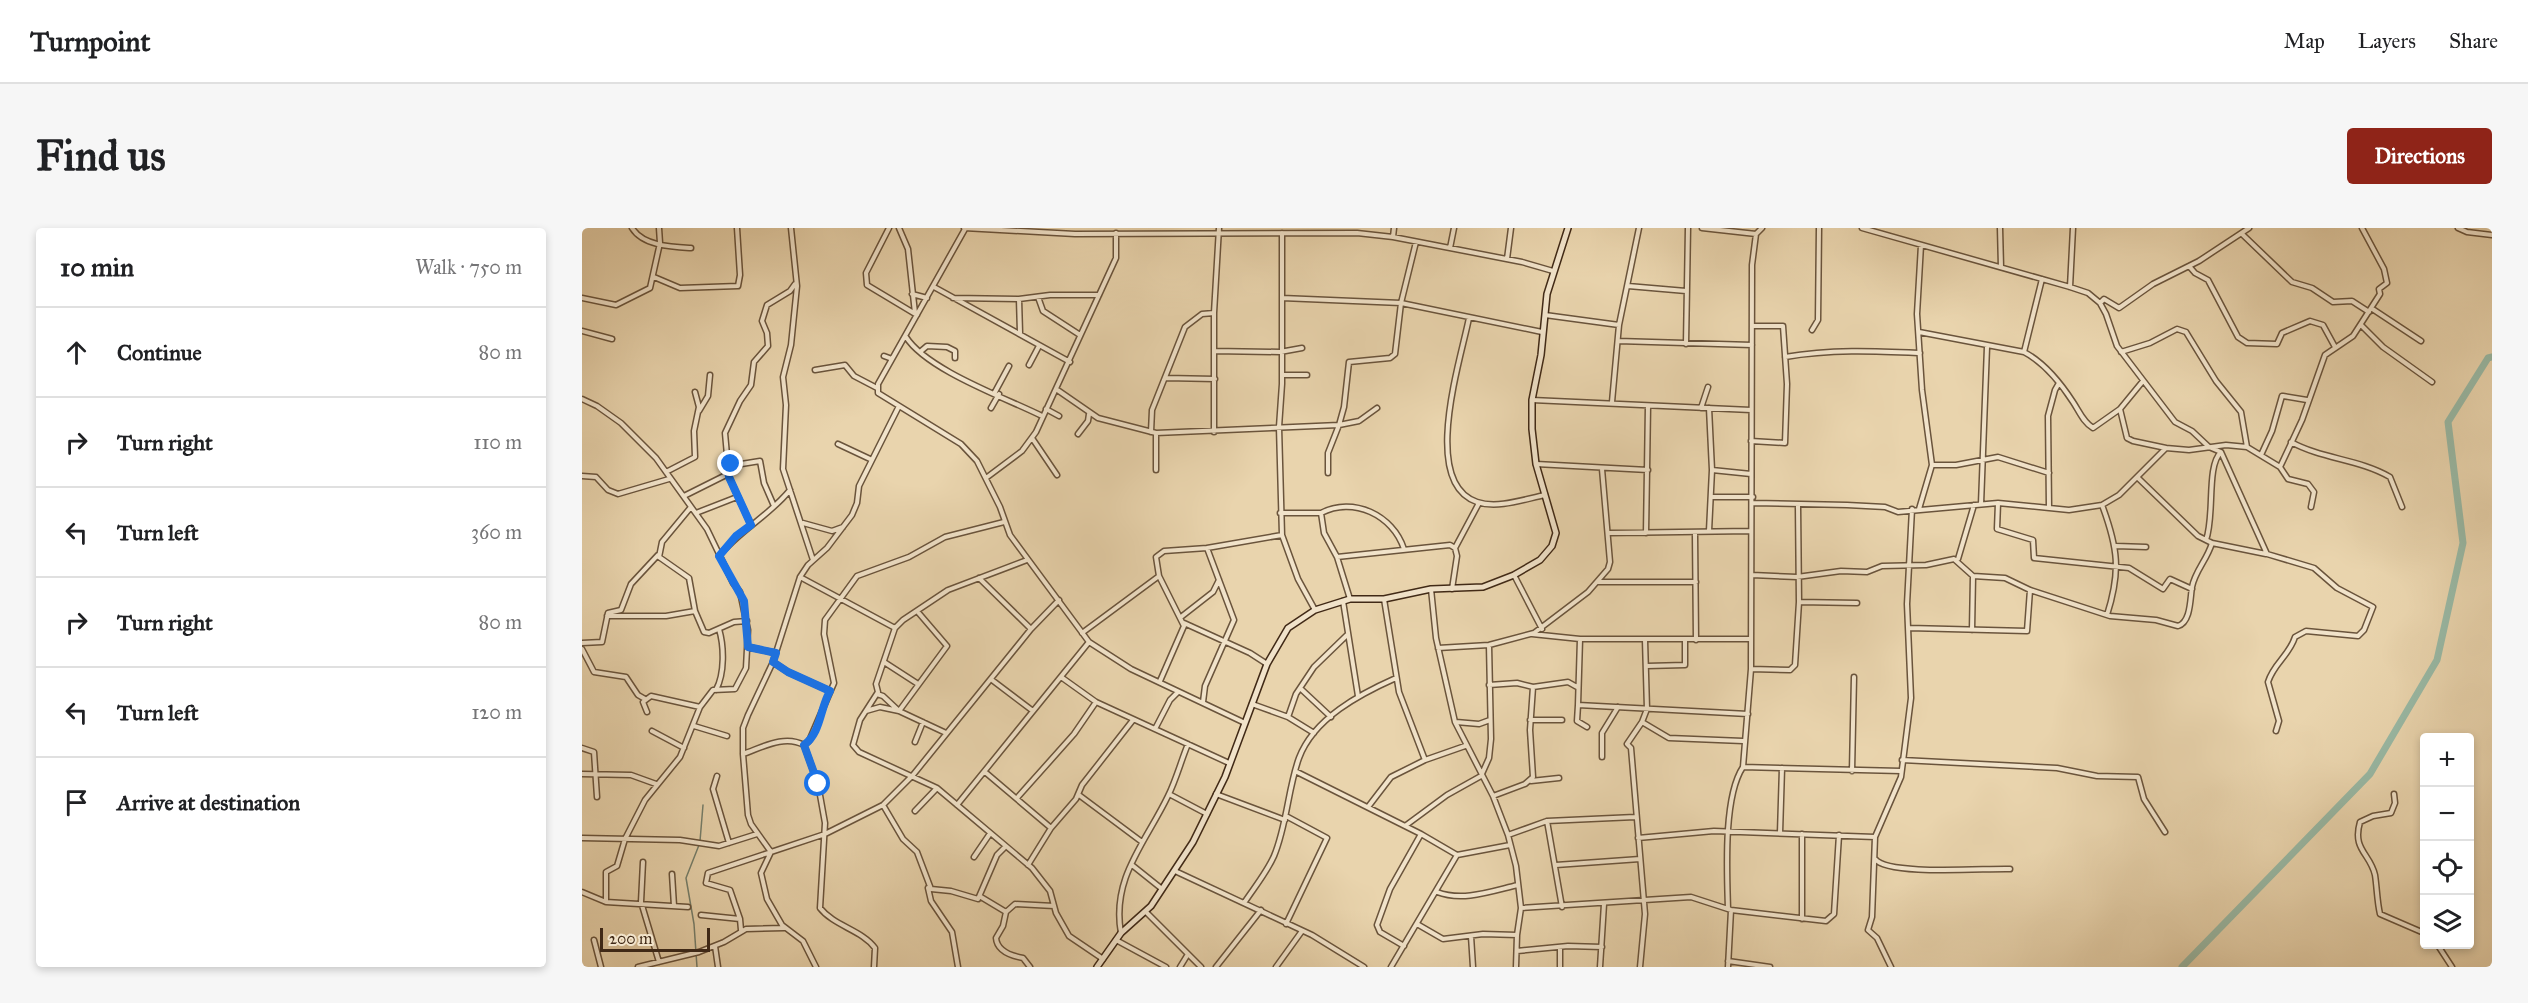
<!DOCTYPE html>
<html lang="en">
<head>
<meta charset="utf-8">
<style>
  :root { --surface:#fff; --page:#f6f6f6; --text:#202124; --muted:#757577; --line:#e0e0e0; --accent:#8f2418 }
  body { margin:0; font-family:"IM FELL Great Primer",serif; background:var(--page); color:var(--text) }
  .controls { position:absolute; right:18px; bottom:18px; display:grid; overflow:hidden; border-radius:6px; box-shadow:0 3px 9px #0003 }
  .controls button { width:54px; height:54px; display:grid; place-items:center; padding:0; border:0; border-bottom:2px solid var(--line); background:var(--surface); color:var(--text); font:30px sans-serif }
  .scale { position:absolute; left:18px; bottom:15px; width:110px; box-sizing:border-box; padding-left:6px; border:3px solid #402916; border-top:0; font-size:16px; line-height:21px; white-space:nowrap; color:#402916; -webkit-text-stroke:4px #f1e3ca; paint-order:stroke }
  .stop { position:absolute; width:18px; height:18px; margin:-14px; border:4px solid #1a73e8; border-radius:50%; background:#fff }
  .stop.end { background:#1a73e8; border-color:#fff; box-shadow:0 2px 6px #0008 }
  .list { margin:0; padding:0; list-style:none }
  h2 { display:flex; justify-content:space-between; align-items:center; height:78px; margin:0; padding:0 24px; font-size:26px }
  h2 small { font-size:20px; font-weight:400; color:var(--muted) }
  .list li { display:grid; grid-template-columns:39px 1fr auto; gap:18px; align-items:center; box-sizing:border-box; height:90px; padding:0 24px; border-top:2px solid var(--line) }
  .list b { display:block; font-size:22px; white-space:nowrap }
  .list em { font-size:20px; font-style:normal; color:var(--muted) }
  .icon { flex:none; width:33px; height:33px; fill:none; stroke:currentColor; stroke-width:2; stroke-linecap:round; stroke-linejoin:round }
  .map { position:relative; flex:none; width:1910px; height:739px; overflow:hidden; border-radius:6px }
  header { display:flex; align-items:center; gap:36px; box-sizing:border-box; height:84px; padding:0 30px; background:var(--surface); border-bottom:2px solid var(--line) }
  header strong { font-size:28px }
  nav { display:flex; gap:33px; margin-inline-start:auto; font-size:21px }
  .intro { display:flex; align-items:center; justify-content:space-between; box-sizing:border-box; height:144px; padding:0 36px }
  h1 { margin:0; font-size:42px }
  .button { padding:15px 27px; border-radius:6px; background:var(--accent); color:#fff; font-size:21px; font-weight:700 }
  main { display:flex; gap:36px; padding:0 36px }
  aside { flex:1; background:var(--surface); border-radius:6px; box-shadow:0 3px 9px #0003 }
  .map>svg:first-child { display:block }
</style>
</head>
<body>
<header>
<strong>Turnpoint</strong>
<nav><a>Map</a><a>Layers</a><a>Share</a></nav>
</header>
<div class="intro"><h1>Find us</h1><a class="button">Directions</a></div>
<main>
<aside>
<h2>10 min<small>Walk · 750 m</small></h2>
<ul class="list">
<li><svg class="icon" aria-label="ahead" viewBox="0 0 24 24"><path d="M12 20V5M6 11l6-6 6 6"/></svg><div><b>Continue</b></div><em>80 m</em></li>
<li><svg class="icon" aria-label="right" viewBox="0 0 24 24"><path d="M7 20v-9h11M14 6l5 5-5 5"/></svg><div><b>Turn right</b></div><em>110 m</em></li>
<li><svg class="icon" aria-label="left" viewBox="0 0 24 24"><path d="M17 20v-9H6M10 6l-5 5 5 5"/></svg><div><b>Turn left</b></div><em>360 m</em></li>
<li><svg class="icon" aria-label="right" viewBox="0 0 24 24"><path d="M7 20v-9h11M14 6l5 5-5 5"/></svg><div><b>Turn right</b></div><em>80 m</em></li>
<li><svg class="icon" aria-label="left" viewBox="0 0 24 24"><path d="M17 20v-9H6M10 6l-5 5 5 5"/></svg><div><b>Turn left</b></div><em>120 m</em></li>
<li><svg class="icon" aria-label="arrive" viewBox="0 0 24 24"><path d="M6 21V4h12l-3 4 3 4H6"/></svg><div><b>Arrive at destination</b></div></li>
</ul>
</aside>
<div class="map">
<svg width="1910" height="739" viewBox="0 0 1910 739">
  <rect width="100%" height="100%" fill="#e9d4ad"/>
  <filter id="stains"><feTurbulence type="fractalNoise" baseFrequency=".00333" numOctaves="4"/><feColorMatrix values="0 0 0 0 .2 0 0 0 0 .09 0 0 0 0 .02 0 0 0 .5 -.17"/></filter>
  <radialGradient id="worn" r=".72"><stop offset=".6" stop-color="#630" stop-opacity="0"/><stop offset="1" stop-color="#630" stop-opacity=".3"/></radialGradient>
  <g fill="none" stroke-linecap="round" stroke-linejoin="round">
    <path stroke="#757f6c" stroke-width="1.5" d="M 118,613 L 121,577
      M 115,739 L 112,696 L 104,650 L 117,617"/>
    <path stroke="#99b9a5" stroke-width="7" d="M 1600,739 L 1788,546 L 1855,432 L 1881,315 L 1866,194 L 1906,130 L 1910,129"/>
    <g stroke="#6a543c" stroke-width="7">
      <path id="street" d="M 50,0 C 61,18 90,19 109,20
        M 209,0 L 215,58 L 209,117 L 201,149 L 204,177 L 201,241 L 231,332
        M 307,0 L 284,45 L 285,57 L 335,87
        M 317,0 L 326,21 L 333,85
        M 382,0 L 493,6 L 775,5 L 811,9 L 940,34 L 971,43
        M 1120,0 L 1174,6
        M 1280,0 L 1488,59 L 1506,65 L 1518,75 L 1524,86 L 1535,118 L 1593,194 L 1610,203 L 1627,219 L 1639,224 L 1685,326 L 1732,340 L 1755,360 L 1791,379 L 1782,402 L 1776,408 L 1724,403 L 1713,409 C 1707,428 1692,435 1686,454 L 1697,493 L 1694,503
        M 1418,0 L 1419,39
        M 1876,0 L 1885,4 L 1910,7
        M 383,1 L 296,156 L 296,165 L 379,216 L 395,233 L 418,279 L 428,307 L 507,414 L 549,441 L 663,495
        M 700,5 L 700,156 L 697,199 L 700,307 L 716,351 L 733,382
        M 1660,6 L 1710,54 L 1730,60 L 1751,74 L 1770,73 L 1787,84
        M 811,9 L 812,0
        M 868,20 L 872,0
        M 925,31 L 929,0
        M 1607,38 L 1613,45 L 1626,52 L 1656,109 L 1665,115 L 1695,116 L 1700,105 L 1728,93 L 1741,97 L 1753,119
        M 72,49 L 98,60 L 156,58 L 158,47 L 155,0
        M 1046,58 L 1104,63
        M 352,59 L 488,134
        M 1488,59 L 1491,0
        M 330,66 L 345,70
        M 456,69 L 461,83 L 498,107
        M 0,70 L 34,77 L 68,60 L 78,15 L 77,0
        M 371,70 L 437,71 L 468,67 L 517,67
        M 700,70 L 819,75 L 960,104
        M 437,71 L 438,105
        M 1518,75 L 1522,71 L 1537,80 L 1571,56 L 1617,33 L 1667,0
        M 1789,80 L 1839,113
        M 963,87 L 1037,97
        M 887,90 C 879,131 838,255 895,274 C 916,281 943,271 963,267
        M 1779,97 L 1801,119 L 1850,154
        M 1230,102 L 1236,92 L 1237,0
        M 0,103 L 30,111
        M 1337,104 L 1442,124 C 1463,135 1478,154 1491,174 C 1497,183 1501,194 1511,200 L 1538,181
        M 324,109 C 345,142 424,170 460,188
        M 1036,113 L 1170,117
        M 1104,116 L 1106,0
        M 632,123 L 698,124 L 720,120
        M 338,124 L 345,118 L 365,119 L 373,123 L 373,130
        M 1442,124 L 1460,51
        M 1539,124 L 1568,115 L 1595,101 L 1604,104 L 1634,153 L 1659,184 L 1665,219
        M 302,128 L 310,131
        M 1203,129 C 1249,121 1292,123 1338,125
        M 447,137 L 457,118
        M 233,142 L 263,137 L 272,148 L 295,160
        M 700,147 L 725,147
        M 584,150 L 633,151
        M 1561,153 L 1538,181 L 1545,210 L 1551,213 L 1584,220
        M 474,161 L 516,190 L 574,205 L 757,197 L 762,179 L 767,134 L 808,130 L 813,126 L 819,75 L 834,14
        M 413,164 L 427,138
        M 1701,168 L 1725,172
        M 0,171 L 15,178 L 39,195 L 74,230 L 125,301 L 151,355 L 158,364 L 166,402 L 164,440 L 153,461 L 131,462 L 118,479 L 98,529 L 63,572 L 43,611 L 35,638 L 24,644 L 24,674
        M 950,172 L 1169,182
        M 1030,174 L 1037,97 L 1057,0
        M 409,180 L 417,166
        M 1119,180 L 1126,159
        M 464,181 L 477,188
        M 117,183 L 126,168 L 128,147
        M 569,204 L 570,182 L 603,99 L 620,86 L 632,85
        M 632,204 L 632,85 L 637,0
        M 496,206 L 506,193 L 507,186
        M 450,210 L 475,247
        M 1169,213 L 1203,215 L 1205,156 L 1201,98 L 1170,98
        M 1709,214 C 1740,231 1777,231 1808,249 L 1820,279
        M 256,216 L 288,231
        M 1679,227 L 1690,203 L 1700,168
        M 954,236 L 1066,242
        M 1350,237 L 1374,237 L 1416,229 L 1467,245
        M 147,238 L 178,233 L 182,255 L 192,278
        M 1698,239 L 1720,192 L 1743,127 L 1771,108 L 1798,66 L 1797,61 L 1805,55 L 1802,41 L 1780,0
        M 574,242 L 574,205
        M 1130,242 L 1169,246
        M 84,244 L 113,229 L 112,203 L 117,179 L 113,164
        M 746,245 L 746,225 L 757,197 L 777,193 L 795,180
        M 0,248 L 14,249 L 26,262 L 36,266 L 87,251
        M 1555,249 L 1616,308 L 1630,315 L 1684,326
        M 404,250 L 440,223 L 454,204 L 534,30 L 534,5
        M 102,268 L 146,246
        M 1129,269 L 1171,269
        M 1171,275 L 1265,277 L 1303,279 L 1316,284 L 1416,275 L 1487,282 L 1520,277 L 1537,267 L 1584,220 L 1607,222 L 1644,217 L 1665,219 L 1698,239 L 1706,251 L 1726,256 L 1732,264 L 1729,279
        M 1416,275 L 1415,301 L 1451,312 L 1452,330 L 1547,340 L 1581,361 L 1588,351 L 1610,361
        M 1399,276 L 1405,119
        M 1520,277 C 1536,320 1539,343 1525,387
        M 109,279 L 80,314 L 77,329 L 107,350 L 113,383 L 122,404 L 127,405 L 152,394 L 165,393
        M 1467,280 L 1466,188 L 1473,162 L 1477,155
        M 1337,281 L 1350,237 L 1340,162 L 1335,86 L 1339,17
        M 114,285 L 155,269
        M 698,285 L 739,285 L 742,305 L 755,329 L 768,371
        M 739,285 C 771,268 811,287 822,321
        M 221,295 L 250,303 L 261,299
        M 169,297 L 147,249 L 143,205 L 158,173 L 169,157 L 172,134 L 186,118 L 185,105 L 180,93 L 185,77 L 208,63 L 213,56
        M 1127,303 L 1130,242 L 1127,180
        M 1027,305 L 1169,303
        M 1064,305 L 1066,178
        M 1113,306 L 1114,412
        M 1624,312 C 1633,288 1624,238 1639,224
        M 1534,318 L 1564,319
        M 873,320 L 897,275
        M 137,328 C 158,302 187,288 208,262
        M 755,329 L 868,317 L 873,320 L 875,328 L 870,361
        M 1376,331 L 1392,277
        M 445,332 L 366,362 L 321,392 L 313,400 L 294,456 L 296,464 L 278,492 L 271,517 L 277,524 L 355,560 L 450,640 L 468,663 L 474,685 L 487,708 L 521,731
        M 932,347 L 960,401
        M 1170,347 L 1215,349 L 1259,343 L 1285,344 L 1300,338 L 1344,337 L 1372,331 L 1391,348 L 1423,350 L 1448,362 L 1528,388 L 1574,392 L 1596,398 C 1609,394 1608,371 1610,359 C 1613,343 1625,332 1630,315
        M 218,349 L 313,400
        M 397,350 L 449,401
        M 1016,354 L 1114,354
        M 849,361 L 854,410 L 873,494 L 911,568 L 926,607 L 934,638 L 939,680 L 935,707 L 934,739
        M 802,371 L 817,464 L 843,532
        M 761,373 L 776,468
        M 1217,374 L 1275,375
        M 335,383 L 365,418 L 317,483 L 364,505
        M 25,388 L 84,388 L 113,383
        M 599,389 L 631,364 L 637,352
        M 602,395 L 668,425 L 685,436
        M 1327,400 L 1445,403 L 1448,362
        M 1390,402 L 1391,348
        M 500,405 L 577,348
        M 950,406 L 998,411 L 1168,411
        M 998,411 L 996,477 L 1166,486
        M 0,415 L 20,414 L 26,385 L 39,382 L 49,356 L 76,327
        M 166,419 L 194,425
        M 856,420 L 907,417 L 952,405 L 1006,364 L 1026,341 L 1028,334 L 1020,241
        M 0,421 L 12,444 L 44,449 L 56,467 L 63,471
        M 191,434 L 206,444 L 248,463
        M 302,434 L 336,456
        M 1065,438 L 1103,437 L 1103,412
        M 1169,441 L 1208,442 L 1213,437 L 1217,374 L 1216,278
        M 479,449 L 514,474 L 647,535
        M 410,452 L 451,483
        M 578,453 L 602,398 L 577,348 L 574,329 L 582,323 L 625,320
        M 907,457 L 935,455 L 951,459 L 986,454 L 995,459
        M 718,460 L 749,489
        M 134,462 C 143,445 142,418 137,401
        M 621,474 L 623,458 L 652,392 L 625,320 L 700,307
        M 670,476 L 706,489 L 732,505
        M 996,477 L 995,493 L 1005,499
        M 284,483 L 298,479 L 317,483 L 301,468 L 295,466
        M 65,484 L 61,474 L 69,468 L 118,479
        M 706,489 L 714,466 L 732,439 L 765,407
        M 948,492 L 980,492
        M 874,494 L 897,496 L 908,492
        M 1060,494 L 1087,510 L 1161,513
        M 112,498 L 145,508
        M 573,501 L 588,472 L 596,464
        M 70,503 L 102,520
        M 333,514 L 341,494
        M 222,517 L 236,556 L 243,595 L 238,680 C 252,698 280,702 293,720 L 292,739
        M 0,520 L 12,524 L 15,569
        M 161,526 C 179,520 202,506 222,517 L 227,513 L 252,455 L 242,406 L 243,392 L 275,348 L 327,329 L 363,309 L 422,294
        M 1020,529 L 1020,505 L 1036,479
        M 1320,532 L 1475,540 L 1515,548 L 1556,549 L 1562,571 L 1583,604
        M 1161,539 L 1169,441 L 1170,37 L 1174,6 L 1180,0
        M 1270,543 L 1272,449
        M 403,544 L 469,600
        M 715,544 L 839,606 L 875,627 L 928,617
        M 0,546 L 49,547 L 74,556
        M 135,548 L 131,561 L 147,615
        M 949,553 L 977,550
        M 587,566 L 625,586
        M 634,566 L 703,592
        M 1812,566 L 1813,575 L 1809,585 L 1791,588 L 1778,594 C 1770,622 1788,625 1793,647 C 1795,660 1795,673 1798,686 L 1842,705
        M 497,567 L 560,614
        M 911,568 L 943,556 L 951,549 L 948,502 L 951,459
        M 435,570 L 492,506 L 514,474
        M 301,577 L 321,611 L 335,624 L 349,661 L 369,663 L 396,671 L 415,627 L 422,620
        M 375,577 L 507,414
        M 786,579 L 809,549 L 843,532 L 883,518
        M 333,583 L 355,560
        M 965,593 L 980,679
        M 823,598 L 865,567 L 899,548 L 907,530 L 909,511 L 907,417
        M 1198,605 L 1200,540
        M 926,607 L 965,593 L 1053,589
        M 0,610 L 98,612 L 137,618 L 175,606
        M 1056,610 L 1132,603 L 1293,609
        M 392,629 L 407,607
        M 1293,631 C 1306,648 1404,640 1428,641
        M 61,634 L 59,674 L 77,734
        M 446,637 L 469,600 L 494,571 L 500,557 L 551,492
        M 550,637 L 580,661
        M 974,637 L 1058,631
        M 593,643 L 730,707 L 782,739
        M 90,646 L 92,678
        M 346,660 L 349,673 L 370,704 L 376,739
        M 0,664 L 24,674 L 106,679
        M 855,664 C 881,674 910,663 936,657
        M 399,669 L 424,684 L 421,698 L 414,710 C 415,723 430,728 441,730 L 448,739
        M 662,675 C 672,660 685,644 692,628 C 705,597 706,560 717,530 C 732,490 778,466 814,450
        M 939,680 L 1109,669 L 1149,682 L 1244,693 L 1252,686 L 1257,607
        M 1146,681 C 1145,645 1141,569 1161,539 L 1319,543
        M 424,684 L 433,676 L 472,678
        M 564,684 L 619,739
        M 119,687 L 158,691
        M 1220,691 L 1220,606
        M 704,696 L 745,610 L 704,588
        M 835,696 L 861,711 L 901,706 L 935,707
        M 159,702 L 158,691 L 148,662 L 124,655 L 126,645 L 243,606 L 301,577 L 331,547 L 449,401 L 477,372
        M 539,705 C 529,650 564,614 586,568 C 594,552 599,533 606,516
        M 889,708 L 891,739
        M 12,712 L 19,739
        M 534,712 L 584,739
        M 1855,716 L 1870,739
        M 133,718 L 136,739
        M 822,718 L 798,704 L 795,697 L 808,661 L 839,606
        M 935,723 L 986,718 L 1020,719
        M 1146,733 L 1188,739
        M 56,739 L 117,724 L 142,714 L 164,701 L 202,700
        M 234,739 L 221,713 L 200,697 L 185,671 L 179,645 L 189,624 L 169,596 L 166,587 L 161,526 L 161,500 L 166,487 L 191,434 L 218,349 L 226,337 L 245,320 L 270,287 L 275,275 L 277,258 L 316,180
        M 598,739 L 606,726
        M 634,739 L 679,682
        M 694,739 L 720,703
        M 809,739 L 875,627
        M 978,739 L 978,719
        M 1018,739 L 1022,676
        M 1058,739 L 1063,686 L 1049,520 L 1045,516 L 1060,494 L 1065,481 L 1063,412
        M 1146,739 L 1149,682
        M 1309,739 L 1295,710 L 1286,702 L 1290,689 L 1293,609 L 1319,549 L 1329,470 L 1325,376 L 1330,281"/>
    </g>
    <g stroke="#402916" stroke-width="8">
      <path id="secondary" d="M 515,739 L 539,705 L 569,678 L 611,614 L 643,549 L 685,436 L 706,400 L 733,382 L 768,371 L 802,371 L 849,361 L 901,359 L 932,347 L 958,332 L 970,318 L 974,305 L 954,236 L 950,201 L 950,172 L 959,127 L 965,66 L 986,0"/>
    </g>
    <use href="#street" stroke="#f1e3ca" stroke-width="4"/>
    <use href="#secondary" stroke="#f1e3ca" stroke-width="5"/>
  </g>
  <g fill="none" stroke-linecap="round" stroke-linejoin="round">
    <path stroke="#1a73e8" stroke-width="8" d="M 149,236 L 146,242 L 147,249 L 169,297 L 154,308 L 137,328 L 162,373 L 166,419 L 194,425 L 191,434 L 206,444 L 248,463 C 238,480 239,505 222,517 L 236,556"/>
  </g>
  <rect width="100%" height="100%" filter="url(#stains)"/>
  <rect width="100%" height="100%" fill="url(#worn)"/>
</svg>
<div class="controls">
<button>+</button>
<button>−</button>
<button><svg class="icon" aria-label="locate" viewBox="0 0 24 24"><circle cx="12" cy="12" r="6"/><path d="M12 2v4M12 18v4M2 12h4M18 12h4"/></svg></button>
<button><svg class="icon" aria-label="layers" viewBox="0 0 24 24"><path d="M12 4l9 5-9 5-9-5zM3 14l9 5 9-5"/></svg></button>
</div>
<div class="scale">200 m</div>
<div class="stop" style="left:236px;top:556px"></div>
<div class="stop end" style="left:149px;top:236px"></div>
</div>
</main>
</body>
</html>
